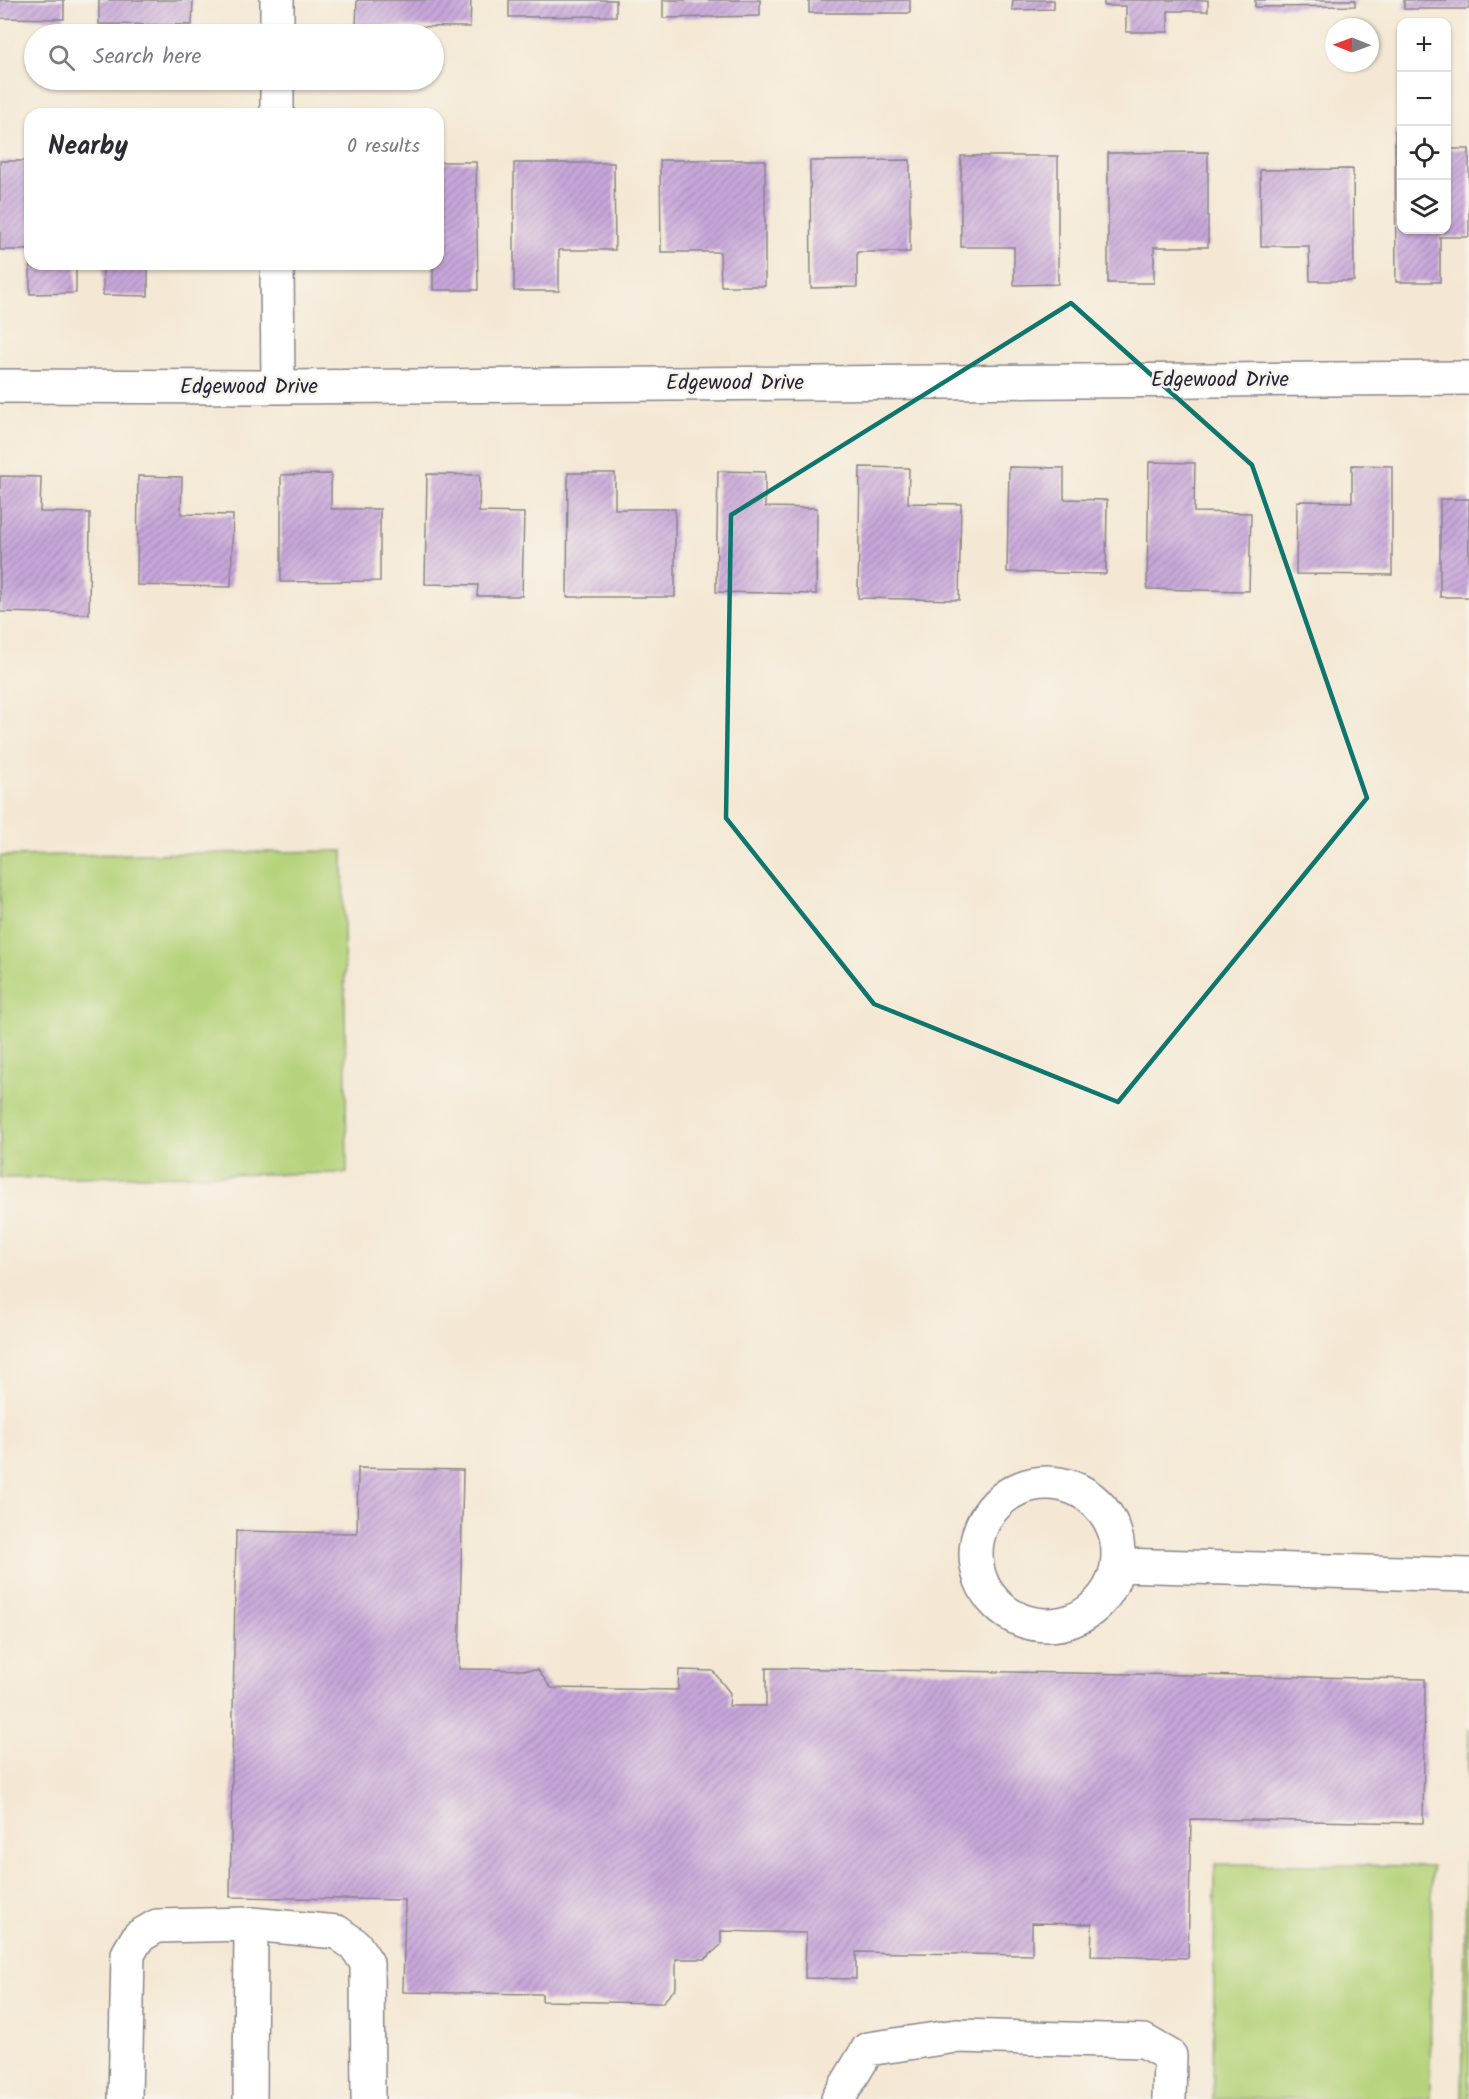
<!DOCTYPE html>
<html lang="en">
<head>
<meta charset="utf-8">
<style>
  :root { --surface:#fff; --page:#f2f2f3; --text:#2b2b33; --muted:#7c7c81; --line:#e1e1e2 }
  body { margin:0; font-family:Kalam,sans-serif; background:var(--page); color:var(--text) }
  .controls { position:absolute; right:18px; top:18px; display:grid; overflow:hidden; border-radius:12px; box-shadow:0 2px 4px #0004 }
  .controls button { width:54px; height:54px; display:grid; place-items:center; padding:0; border:0; border-bottom:2px solid var(--line); background:var(--surface); color:var(--text); font:30px sans-serif }
  .compass { position:absolute; left:1325px; top:18px; width:54px; height:54px; border-radius:50%; background:var(--surface); box-shadow:0 2px 4px #0004; rotate:271deg }
  .list { margin:0; padding:0; list-style:none }
  h2 { display:flex; justify-content:space-between; align-items:center; height:78px; margin:0; padding:0 24px; font-size:26px }
  h2 small { font-size:20px; font-weight:400; color:var(--muted) }
  .icon { flex:none; width:33px; height:33px; fill:none; stroke:currentColor; stroke-width:2; stroke-linecap:round; stroke-linejoin:round }
  .map { position:relative; flex:none; width:1469px; height:2099px; overflow:hidden }
  .search { position:absolute; background:var(--surface); box-shadow:0 2px 4px #0004; left:24px; top:24px; width:420px; height:66px; display:flex; align-items:center; gap:15px; box-sizing:border-box; padding:0 21px; border-radius:33px; color:var(--muted); font-size:22px }
  .panel { position:absolute; background:var(--surface); box-shadow:0 2px 4px #0004; left:24px; top:108px; width:420px; height:162px; border-radius:18px }
  .map>svg:first-child { display:block }
</style>
</head>
<body>
<div class="map">
<svg width="1469" height="2099" viewBox="0 0 1469 2099">
  <defs>
    <pattern id="building-hatch" width="6" height="6" patternUnits="userSpaceOnUse" patternTransform="scale(1.5)"><rect width="6" height="6" fill="#c8a7da"/><path d="M-1 1l2-2M0 6l6-6M5 7l2-2" fill="none" stroke="#a288b2"/></pattern>
  </defs>
  <rect width="100%" height="100%" fill="#f7f3e8"/>
  <filter id="ink" filterUnits="userSpaceOnUse"><feTurbulence type="fractalNoise" baseFrequency=".0167" numOctaves="2"/><feDisplacementMap in="SourceGraphic" scale="12" xChannelSelector="R" yChannelSelector="G"/><feConvolveMatrix kernelMatrix="1 2 1 2 8 2 1 2 1" color-interpolation-filters="sRGB"/></filter>
  <filter id="wash" filterUnits="userSpaceOnUse"><feTurbulence type="fractalNoise" baseFrequency=".008" numOctaves="4" result="noise"/><feDisplacementMap in="SourceGraphic" scale="24" xChannelSelector="R" yChannelSelector="G"/><feGaussianBlur stdDeviation="1.35" result="paint"/><feColorMatrix in="noise" values="0 0 0 0 0 0 0 0 0 0 0 0 0 0 0 0 0 1.4 0 .05"/><feComposite in="paint" operator="in"/></filter>
  <g filter="url(#wash)">
    <rect width="100%" height="100%" fill="#f4e8d4"/>
    <path fill="#b5d37a" stroke="#6c7a5a" stroke-width="1.5" d="M 343,851 L 347,1173 L 0,1178 L 0,856 Z
      M 1469,1728 L 1469,2099 L 1462,2099 Z
      M 1215,1864 L 1432,1866 L 1430,2099 L 1213,2099 Z"/>
    <g id="blocks">
      <path fill="url(#building-hatch)" d="M 0,0 L 64,0 L 64,19 L 0,18 Z
        M 99,0 L 193,0 L 192,25 L 99,24 Z
        M 357,0 L 471,0 L 470,27 L 356,26 Z
        M 509,0 L 616,0 L 616,16 L 509,17 Z
        M 663,0 L 760,0 L 760,16 L 663,18 Z
        M 809,0 L 910,0 L 910,13 L 809,13 Z
        M 1013,0 L 1054,0 L 1054,9 L 1012,10 Z
        M 1104,0 L 1208,0 L 1208,11 L 1168,11 L 1168,32 L 1126,32 L 1126,6 L 1104,6 Z
        M 1255,0 L 1355,0 L 1355,6 L 1255,7 Z
        M 1404,0 L 1469,0 L 1469,9 L 1404,9 Z
        M 1395,131 L 1402,131 L 1402,230 L 1446,230 L 1446,149 L 1469,149 L 1469,237 L 1440,237 L 1440,282 L 1396,282 Z
        M 1208,152 L 1208,247 L 1154,247 L 1154,283 L 1108,283 L 1108,153 Z
        M 961,156 L 1058,156 L 1058,284 L 1014,285 L 1014,247 L 961,247 Z
        M 660,160 L 765,160 L 765,286 L 721,286 L 720,252 L 661,252 Z
        M 910,160 L 910,252 L 857,252 L 857,287 L 811,288 L 810,161 Z
        M 0,161 L 30,161 L 30,250 L 0,250 Z
        M 438,162 L 476,162 L 478,290 L 433,290 L 433,264 L 438,264 Z
        M 514,163 L 614,163 L 615,250 L 559,250 L 559,291 L 514,291 Z
        M 1353,169 L 1354,281 L 1310,281 L 1309,246 L 1261,246 L 1260,170 Z
        M 30,264 L 76,264 L 76,293 L 30,294 Z
        M 103,264 L 148,264 L 148,296 L 103,295 Z
        M 1149,462 L 1195,463 L 1194,512 L 1251,513 L 1249,591 L 1147,589 Z
        M 1352,465 L 1392,466 L 1392,575 L 1296,574 L 1297,501 L 1352,502 Z
        M 860,467 L 909,468 L 908,503 L 961,504 L 959,600 L 858,598 Z
        M 1009,467 L 1064,468 L 1064,499 L 1107,500 L 1106,574 L 1007,572 Z
        M 718,471 L 765,472 L 765,507 L 817,508 L 816,594 L 716,592 Z
        M 568,473 L 615,473 L 615,509 L 675,509 L 675,597 L 567,597 Z
        M 331,474 L 331,509 L 380,509 L 380,581 L 281,582 L 281,475 Z
        M 427,474 L 480,475 L 479,512 L 524,513 L 522,596 L 477,596 L 478,585 L 425,584 Z
        M 0,476 L 41,477 L 40,512 L 90,513 L 89,614 L 0,612 Z
        M 138,476 L 182,477 L 181,514 L 233,515 L 231,587 L 137,585 Z
        M 1440,499 L 1469,499 L 1469,597 L 1440,597 Z
        M 358,1468 L 463,1470 L 459,1669 L 538,1670 L 551,1688 L 678,1690 L 679,1670 L 713,1671 L 730,1693 L 729,1706 L 766,1706 L 766,1668 L 1425,1679 L 1423,1823 L 1191,1819 L 1188,1958 L 1091,1956 L 1092,1924 L 1032,1923 L 1032,1955 L 856,1952 L 856,1979 L 805,1978 L 806,1933 L 721,1931 L 721,1945 L 705,1959 L 676,1959 L 676,1988 L 662,2003 L 542,2001 L 542,1994 L 403,1992 L 405,1900 L 230,1897 L 236,1531 L 357,1533 Z"/>
    </g>
  </g>
  <g filter="url(#ink)">
    <use href="#blocks" fill-opacity="0" stroke="#8b8588" stroke-width="1.5"/>
    <g fill="none" stroke-linecap="round" stroke-linejoin="round">
      <g stroke="#8b8588" stroke-width="36">
        <path id="minor" d="M 277,0 L 277,34
          M 277,80 L 277,114
          M 277,264 L 278,387
          M 0,386 L 278,387 L 1469,378
          M976 1554a71 71 0 1 1 142 0a71 71 0 1 1-142 0Z
          M 1118,1565 L 1469,1575
          M 125,2099 L 128,1954 L 138,1937 L 157,1926 L 251,1924 L 337,1932 L 355,1945 L 367,1963 L 368,2099
          M 250,2099 L 251,1924
          M 838,2099 L 868,2049 L 956,2036 L 1144,2041 L 1170,2056 L 1169,2099"/>
      </g>
      <use href="#minor" stroke="#fff" stroke-width="33"/>
    </g>
  </g>
  <path fill="none" stroke="#0f766e" stroke-width="4.5" stroke-linejoin="round" d="M 1071,303 L 1252,465 L 1367,798 L 1118,1102 L 874,1004 L 726,818 L 731,515 Z"/>
  <g text-anchor="middle" dominant-baseline="central" stroke-width="5" stroke-linejoin="round" paint-order="stroke">
    <g font-size="21" fill="#22223b" stroke="#f7f3e8">
      <text x="1220" y="380">Edgewood Drive</text>
      <text x="735" y="383">Edgewood Drive</text>
      <text x="249" y="387">Edgewood Drive</text>
    </g>
  </g>
</svg>
<div class="controls">
<button>+</button>
<button>−</button>
<button><svg class="icon" aria-label="locate" viewBox="0 0 24 24"><circle cx="12" cy="12" r="6"/><path d="M12 2v4M12 18v4M2 12h4M18 12h4"/></svg></button>
<button><svg class="icon" aria-label="layers" viewBox="0 0 24 24"><path d="M12 4l9 5-9 5-9-5zM3 14l9 5 9-5"/></svg></button>
</div>
<svg class="compass" viewBox="-18 -18 36 36"><path d="M0-13l5 13h-10z" fill="#e53935"/><path d="M0 13l5-13h-10z" fill="#7c7c81"/></svg>
<div class="search"><svg class="icon" aria-label="search" viewBox="0 0 24 24"><circle cx="10" cy="10" r="6"/><path d="M15 15l6 6"/></svg>Search here</div>
<section class="panel">
<h2>Nearby<small>0 results</small></h2>
<ul class="list">
</ul>
</section>
</div>
</body>
</html>
